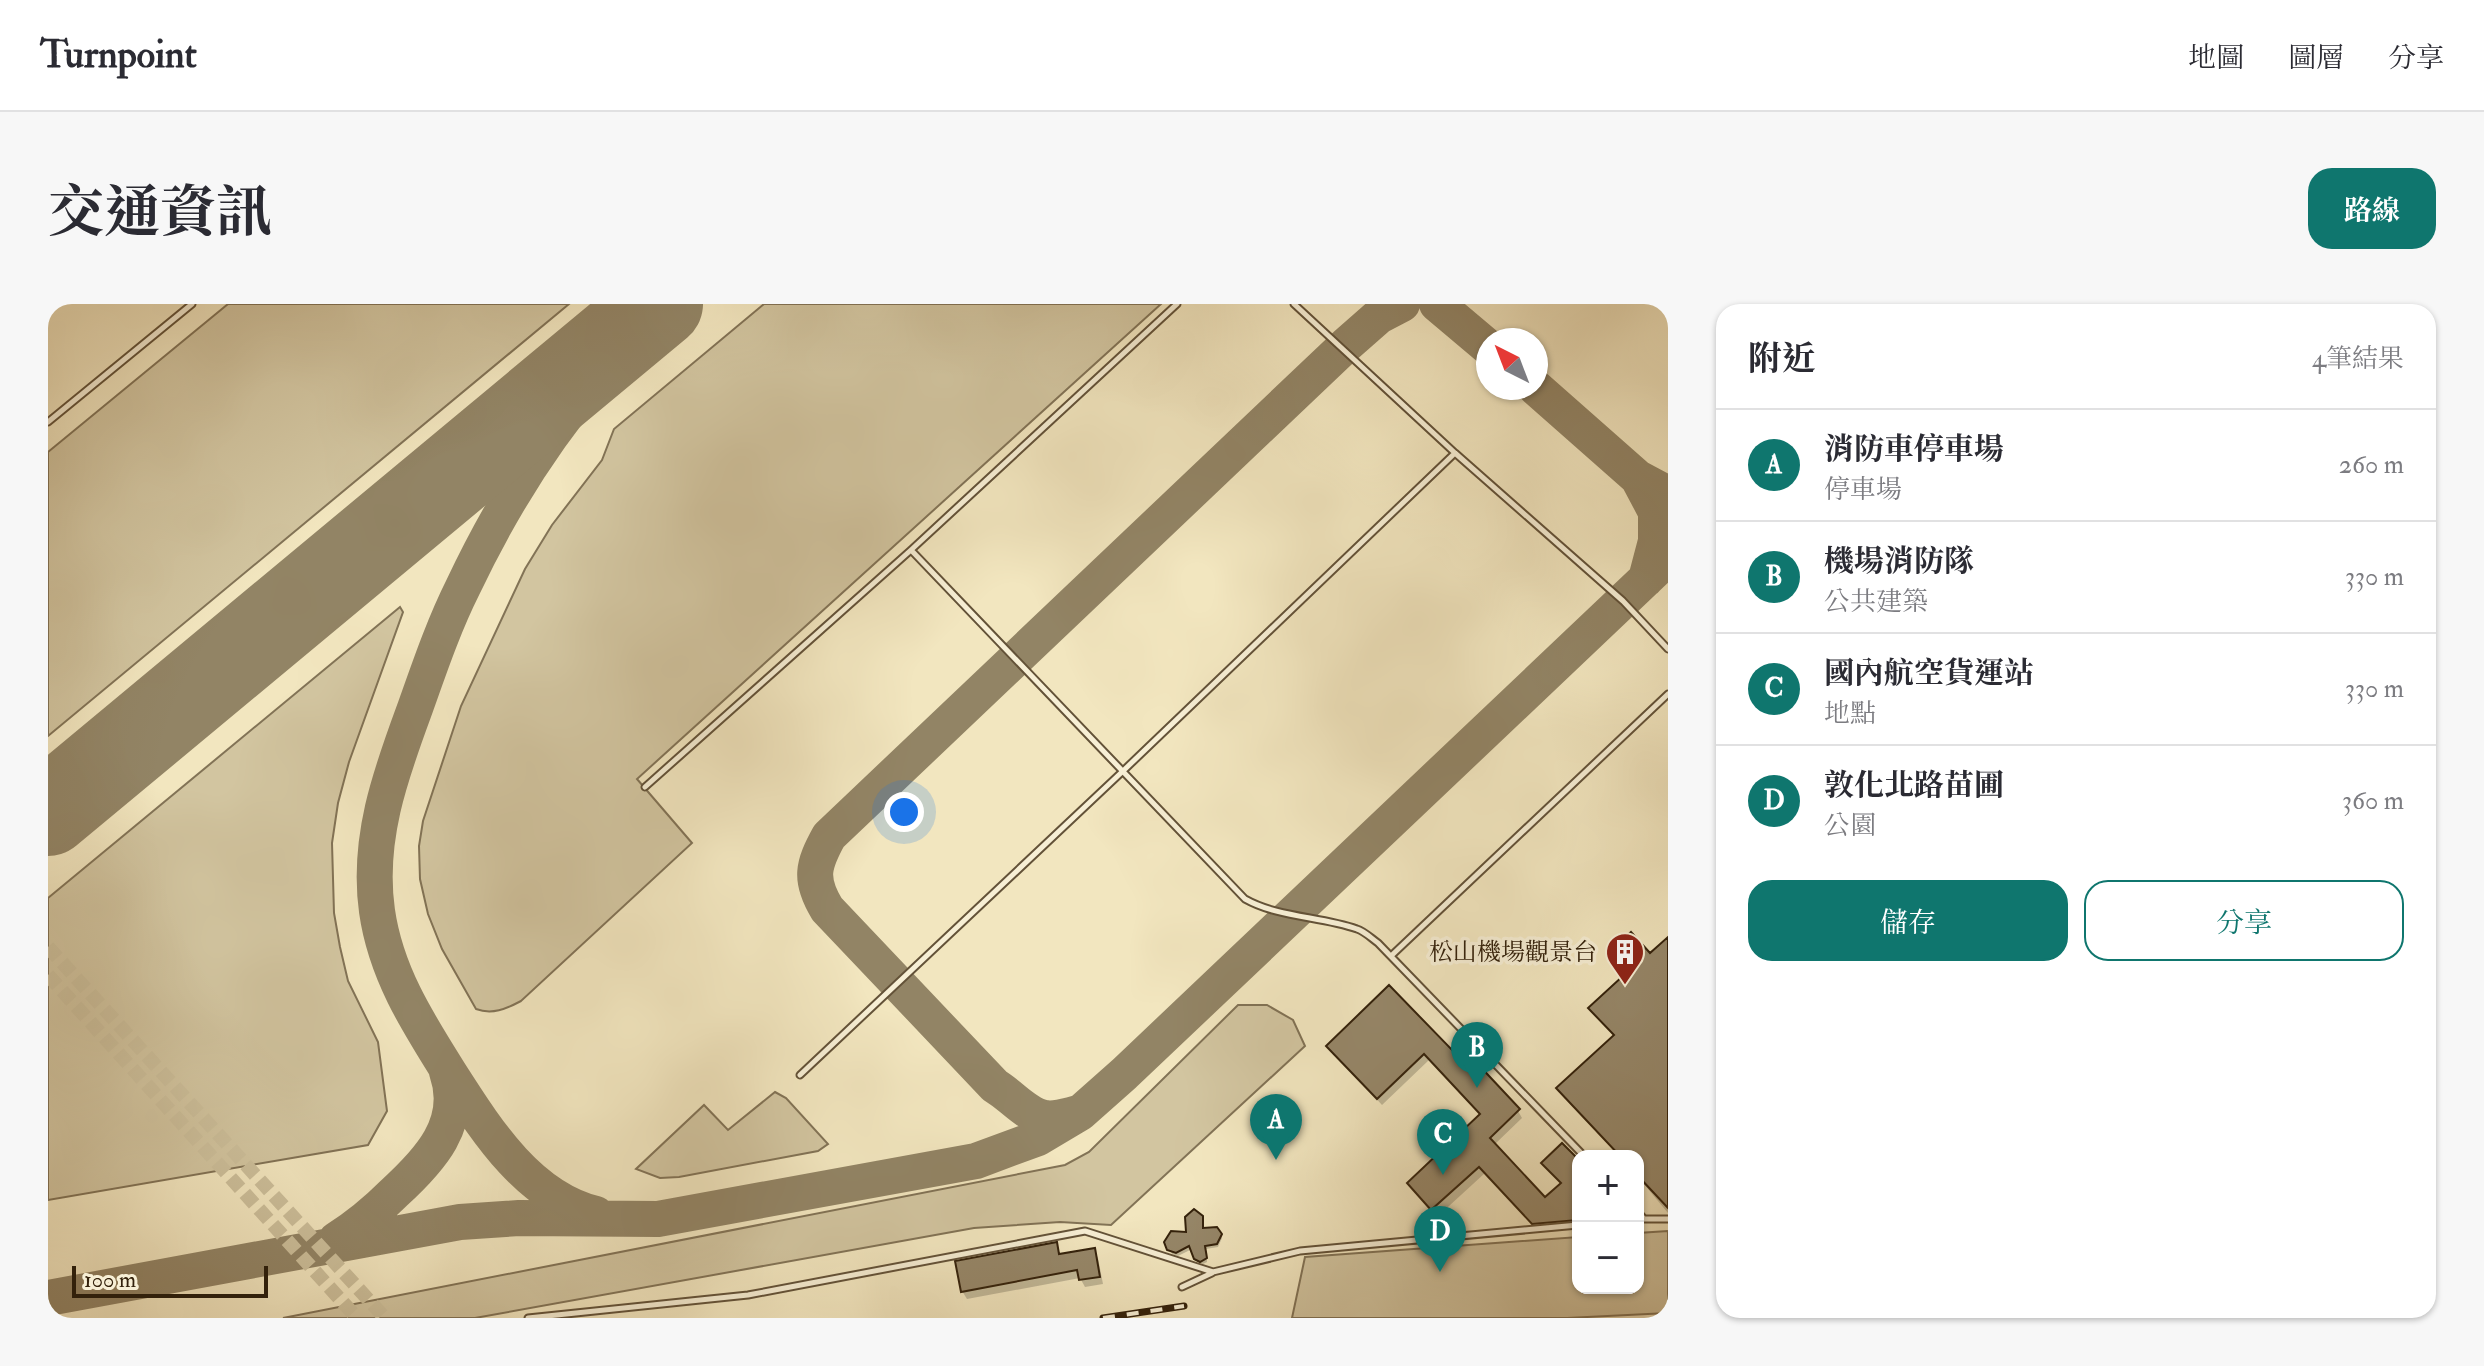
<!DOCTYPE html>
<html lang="zh-TW">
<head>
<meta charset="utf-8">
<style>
  :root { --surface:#fff; --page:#f7f7f7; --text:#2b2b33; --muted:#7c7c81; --line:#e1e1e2; --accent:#0f766e }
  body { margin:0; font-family:"IM FELL Double Pica","Noto Serif TC",serif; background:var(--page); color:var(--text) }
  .controls { position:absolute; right:24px; bottom:24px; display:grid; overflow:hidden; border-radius:16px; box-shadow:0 2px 6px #0004 }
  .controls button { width:72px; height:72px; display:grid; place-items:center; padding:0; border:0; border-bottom:2px solid var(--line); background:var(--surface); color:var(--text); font:40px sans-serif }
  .compass { position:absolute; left:1428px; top:24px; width:72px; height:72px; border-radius:50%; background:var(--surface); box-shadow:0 2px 6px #0004; rotate:318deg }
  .scale { position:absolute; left:24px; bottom:20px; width:196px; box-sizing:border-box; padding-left:8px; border:4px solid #33210b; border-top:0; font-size:22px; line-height:28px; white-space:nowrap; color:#33210b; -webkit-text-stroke:6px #f7efd5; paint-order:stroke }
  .you { position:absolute; left:856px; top:508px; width:28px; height:28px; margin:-20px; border:6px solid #fff; border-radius:50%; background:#1a73e8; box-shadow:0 0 0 12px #1a73e833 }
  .badge { display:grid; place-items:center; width:52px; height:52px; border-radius:50%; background:var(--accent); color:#fff; font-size:26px; font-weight:700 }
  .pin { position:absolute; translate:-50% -66px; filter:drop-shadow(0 2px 4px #0008) }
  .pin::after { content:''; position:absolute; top:42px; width:28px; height:24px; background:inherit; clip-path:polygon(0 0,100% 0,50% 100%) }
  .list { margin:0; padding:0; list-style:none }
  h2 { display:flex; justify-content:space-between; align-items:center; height:104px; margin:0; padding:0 32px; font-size:34px }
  h2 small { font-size:26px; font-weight:400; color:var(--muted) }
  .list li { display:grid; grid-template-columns:52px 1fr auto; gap:24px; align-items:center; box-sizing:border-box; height:112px; padding:0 32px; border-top:2px solid var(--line) }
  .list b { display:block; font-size:30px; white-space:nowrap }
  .list p { margin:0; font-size:26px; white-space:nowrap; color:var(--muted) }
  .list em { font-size:26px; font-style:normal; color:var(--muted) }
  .actions { display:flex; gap:16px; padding:24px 32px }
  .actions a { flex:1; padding:18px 0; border:2px solid var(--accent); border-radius:24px; text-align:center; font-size:28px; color:var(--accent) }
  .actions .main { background:var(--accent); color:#fff }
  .map { position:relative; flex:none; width:1620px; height:1014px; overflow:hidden; border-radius:24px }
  header { display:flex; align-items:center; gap:48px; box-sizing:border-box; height:112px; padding:0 40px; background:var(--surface); border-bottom:2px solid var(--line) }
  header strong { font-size:38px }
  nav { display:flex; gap:44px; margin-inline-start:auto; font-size:28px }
  .intro { display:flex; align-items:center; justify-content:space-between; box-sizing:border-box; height:192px; padding:0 48px }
  h1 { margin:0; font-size:56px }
  .button { padding:20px 36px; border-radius:24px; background:var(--accent); color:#fff; font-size:28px; font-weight:700 }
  main { display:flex; gap:48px; padding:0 48px }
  aside { flex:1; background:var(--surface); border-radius:24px; box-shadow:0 2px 6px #0004 }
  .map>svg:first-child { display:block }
</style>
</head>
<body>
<header>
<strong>Turnpoint</strong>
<nav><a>地圖</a><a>圖層</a><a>分享</a></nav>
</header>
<div class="intro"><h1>交通資訊</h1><a class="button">路線</a></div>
<main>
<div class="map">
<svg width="1620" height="1014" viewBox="0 0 1620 1014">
  <rect width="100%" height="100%" fill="#f2e6bf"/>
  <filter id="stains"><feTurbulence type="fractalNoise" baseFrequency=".0025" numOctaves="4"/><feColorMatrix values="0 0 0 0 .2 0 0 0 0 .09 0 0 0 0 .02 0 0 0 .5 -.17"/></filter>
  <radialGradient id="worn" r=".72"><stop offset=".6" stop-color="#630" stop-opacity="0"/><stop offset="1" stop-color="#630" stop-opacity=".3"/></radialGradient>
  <path fill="#d2c5a0" stroke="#827356" stroke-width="2" d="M 180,0 L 521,0 L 0,432 L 0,148 Z
    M 716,0 L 1113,0 L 589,475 L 644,539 L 473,697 C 458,705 444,711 428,705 L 394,645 L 380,610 L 372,575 L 371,542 L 375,517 L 413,402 L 477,265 L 504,221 L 554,156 L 566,125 Z
    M 352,303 L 355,308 L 301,458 L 290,499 L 284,539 L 286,609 L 292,643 L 300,677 L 330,738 L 339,807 L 320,841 L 0,896 L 0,594 Z
    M 1190,701 L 1219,701 L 1245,716 L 1257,742 L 1063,921 L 1012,918 L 926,924 L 427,1014 L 235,1014 L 1017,861 L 1041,848 Z
    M 727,788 L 738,794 L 780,840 L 770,847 L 631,873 L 612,874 L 588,865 L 656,801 L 680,826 Z
    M 1620,927 L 1620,1009 L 1519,1014 L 1244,1014 L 1257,953 L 1530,933 L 1530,984 L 1590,984 L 1590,929 Z"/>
  <path fill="#0003" d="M 1620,635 L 1620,909 L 1590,873 L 1590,852 L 1571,852 L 1516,793 L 1511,785 L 1567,733 L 1542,704 L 1589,662 L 1573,641 L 1602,652 Z
    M 1280,742 L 1404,749 L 1470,807 L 1474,814 L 1446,841 L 1497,896 L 1514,881 L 1495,859 L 1530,858 L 1530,925 L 1490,927 L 1437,869 L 1389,913 L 1361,880 L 1433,812 L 1381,756 L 1334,801 Z
    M 1154,914 L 1156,926 L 1168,925 L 1174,934 L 1170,943 L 1158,945 L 1159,958 L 1155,960 L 1150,958 L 1144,945 L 1130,952 L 1124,950 L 1118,939 L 1141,930 Z
    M 1008,940 L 1013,952 L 1046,947 L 1050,954 L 1055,980 L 1037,983 L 1032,974 L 919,995 L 914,987 Z"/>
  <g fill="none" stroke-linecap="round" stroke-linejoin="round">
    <path stroke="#928465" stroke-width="36" d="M 1389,0 L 1440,43
      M 1488,84 L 1590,174 L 1620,190
      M 1590,174 L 1608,208 L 1608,237 L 1598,275
      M 1031,809 C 1021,811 1007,816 997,814 C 978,811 963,791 947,782 L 779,605 C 761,575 765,561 781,532 L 1298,41 L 1331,12 L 1354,0
      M 548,910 C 482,894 440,829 406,776 C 372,722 338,671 329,607 C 319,536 342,472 366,407 C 381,365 395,323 415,283 C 450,209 495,136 548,74 C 571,48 596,24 620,0
      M 288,936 C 310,922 328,907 346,889 C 381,857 417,819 399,768
      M 0,994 L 412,918 L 471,914 L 610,915 L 928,857 L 990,834 L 1032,809 L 1076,770 L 1620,254"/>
    <path stroke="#928465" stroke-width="88" d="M 0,508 L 611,0"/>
  </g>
  <path fill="#968769" stroke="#33210b" stroke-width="2" d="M 1583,628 L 1602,649 L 1620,633 L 1620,904 L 1590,872 L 1590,852 L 1572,852 L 1508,784 L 1566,731 L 1540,704 L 1588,660 L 1570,640 Z
    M 1341,681 L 1404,746 L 1411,740 L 1472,805 L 1442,834 L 1497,893 L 1513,879 L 1493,859 L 1514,839 L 1530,855 L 1530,916 L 1484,920 L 1431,863 L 1383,906 L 1359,879 L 1432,810 L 1376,750 L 1329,795 L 1278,742 Z
    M 1146,905 L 1155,912 L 1155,924 L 1169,923 L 1174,930 L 1169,940 L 1157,942 L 1159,954 L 1152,958 L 1146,955 L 1141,942 L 1128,949 L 1119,946 L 1116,938 L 1123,927 L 1138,928 L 1137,913 Z
    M 1009,938 L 1011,950 L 1047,944 L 1052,973 L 1031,976 L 1029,966 L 913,988 L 907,957 Z"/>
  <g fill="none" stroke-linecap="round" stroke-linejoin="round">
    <path stroke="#ccbf9b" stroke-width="14" stroke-dasharray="14 7" stroke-linecap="butt" d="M 0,643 L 337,1014
      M 0,671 L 309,1014"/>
    <g stroke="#635238" stroke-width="9">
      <path id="lane" d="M 1246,0 L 1407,149 L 1575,297 L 1620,345
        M 0,118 L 144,0
        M 863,246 L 1197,595 C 1231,614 1272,612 1309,625 C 1316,627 1323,634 1330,639 L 1536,852
        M 597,483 L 863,246 L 1129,0
        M 1343,652 L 1620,390
        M 752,771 L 1075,467 L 1407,149
        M 1590,908 L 1596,915 L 1620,915
        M 1134,983 L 1164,969
        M 480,1014 L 700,991 L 1037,927 L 1165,968 L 1252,947 L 1530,921"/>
    </g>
    <use href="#lane" stroke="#f7efd5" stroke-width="5"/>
    <g stroke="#33210b" stroke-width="7">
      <path id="rail" d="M 1055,1014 L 1136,1002"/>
    </g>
    <use href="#rail" stroke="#f7efd5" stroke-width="4" stroke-dasharray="12" stroke-linecap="butt"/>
  </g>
  <defs>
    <g id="building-pin" transform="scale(2)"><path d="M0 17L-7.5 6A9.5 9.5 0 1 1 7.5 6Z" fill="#8f2418" stroke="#f7efd5"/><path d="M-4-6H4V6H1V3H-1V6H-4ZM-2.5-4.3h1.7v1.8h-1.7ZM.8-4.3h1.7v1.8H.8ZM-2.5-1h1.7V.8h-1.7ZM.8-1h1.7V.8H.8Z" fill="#fff"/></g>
  </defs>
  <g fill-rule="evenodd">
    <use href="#building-pin" x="1577" y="648"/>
  </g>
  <g text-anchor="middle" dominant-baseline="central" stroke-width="7" stroke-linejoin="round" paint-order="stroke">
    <g font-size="24" fill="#33210b" stroke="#f7efd5" text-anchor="end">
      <text x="1549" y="648">松山機場觀景台</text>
    </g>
  </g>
  <rect width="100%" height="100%" filter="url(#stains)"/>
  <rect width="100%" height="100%" fill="url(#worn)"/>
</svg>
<div class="controls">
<button>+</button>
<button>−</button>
</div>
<svg class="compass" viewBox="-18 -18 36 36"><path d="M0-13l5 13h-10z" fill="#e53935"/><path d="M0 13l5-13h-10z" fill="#7c7c81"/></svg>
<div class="scale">100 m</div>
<div class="you"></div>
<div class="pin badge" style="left:1228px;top:856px">A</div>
<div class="pin badge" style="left:1429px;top:784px">B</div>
<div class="pin badge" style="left:1395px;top:871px">C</div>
<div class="pin badge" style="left:1392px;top:968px">D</div>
</div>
<aside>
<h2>附近<small>4筆結果</small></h2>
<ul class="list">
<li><span class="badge">A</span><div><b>消防車停車場</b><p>停車場</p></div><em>260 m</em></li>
<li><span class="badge">B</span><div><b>機場消防隊</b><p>公共建築</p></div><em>330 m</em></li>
<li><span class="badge">C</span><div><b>國內航空貨運站</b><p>地點</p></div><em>330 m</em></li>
<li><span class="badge">D</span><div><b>敦化北路苗圃</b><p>公園</p></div><em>360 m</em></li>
</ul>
<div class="actions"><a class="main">儲存</a><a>分享</a></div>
</aside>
</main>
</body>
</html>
